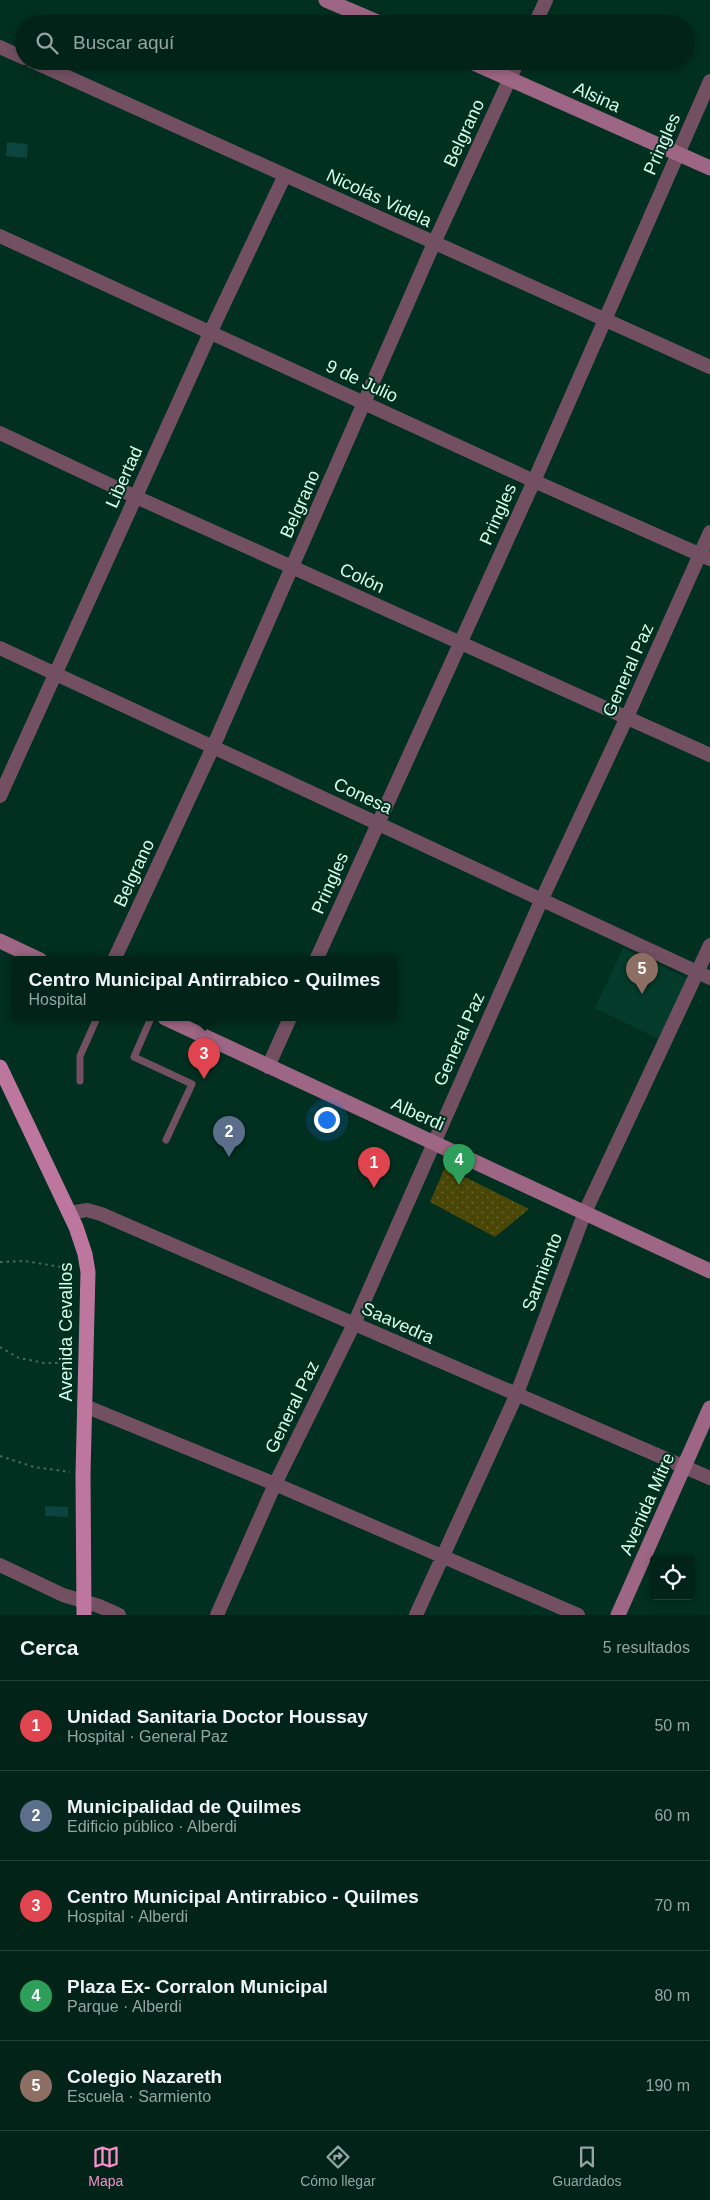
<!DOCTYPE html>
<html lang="es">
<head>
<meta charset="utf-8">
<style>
  :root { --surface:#012318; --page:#0b2b21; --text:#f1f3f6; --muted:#96a4a2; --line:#234037; --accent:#f890cb }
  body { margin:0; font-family:Arial,sans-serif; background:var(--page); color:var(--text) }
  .controls { position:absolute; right:15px; bottom:15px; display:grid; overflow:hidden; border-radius:5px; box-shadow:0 2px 8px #0003 }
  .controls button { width:45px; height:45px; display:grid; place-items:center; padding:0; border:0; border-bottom:1px solid var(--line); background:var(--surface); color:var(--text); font:25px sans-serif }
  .you { position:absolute; left:326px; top:1119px; width:18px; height:18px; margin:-12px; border:4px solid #fff; border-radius:50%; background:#1a73e8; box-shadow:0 0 0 8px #1a73e833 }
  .badge { display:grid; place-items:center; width:32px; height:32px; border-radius:50%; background:var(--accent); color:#fff; font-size:16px; font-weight:700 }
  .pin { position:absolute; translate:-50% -41px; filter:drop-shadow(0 1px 2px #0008) }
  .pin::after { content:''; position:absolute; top:26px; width:18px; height:15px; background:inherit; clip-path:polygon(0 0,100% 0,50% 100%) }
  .popup { position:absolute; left:12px; top:956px; width:385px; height:65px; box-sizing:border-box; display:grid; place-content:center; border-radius:5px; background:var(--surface); filter:drop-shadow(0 1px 4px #0005); font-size:16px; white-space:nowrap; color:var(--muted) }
  .popup b { font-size:19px; color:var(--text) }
  .popup::after { content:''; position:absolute; left:50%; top:100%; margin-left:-10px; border:10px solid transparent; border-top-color:var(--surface) }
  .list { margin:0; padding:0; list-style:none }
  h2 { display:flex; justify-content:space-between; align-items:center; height:65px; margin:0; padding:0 20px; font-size:21px }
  h2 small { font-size:16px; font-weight:400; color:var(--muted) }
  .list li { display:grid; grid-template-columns:32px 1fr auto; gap:15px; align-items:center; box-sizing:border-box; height:90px; padding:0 20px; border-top:1px solid var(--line) }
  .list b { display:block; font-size:19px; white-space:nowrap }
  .list p { margin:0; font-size:16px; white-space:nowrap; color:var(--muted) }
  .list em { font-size:16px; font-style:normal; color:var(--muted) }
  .icon { flex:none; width:28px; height:28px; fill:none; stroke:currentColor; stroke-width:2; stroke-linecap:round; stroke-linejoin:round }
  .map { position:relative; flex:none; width:710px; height:1615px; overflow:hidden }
  .search { position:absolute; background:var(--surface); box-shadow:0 2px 8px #0003; left:15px; right:15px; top:15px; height:55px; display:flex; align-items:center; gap:12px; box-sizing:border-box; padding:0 18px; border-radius:28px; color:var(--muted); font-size:19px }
  .sheet { height:515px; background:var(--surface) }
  nav { display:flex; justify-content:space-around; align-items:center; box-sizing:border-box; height:70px; border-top:1px solid var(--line); background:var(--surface); font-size:14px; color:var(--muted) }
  nav a { display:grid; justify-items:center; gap:2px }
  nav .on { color:var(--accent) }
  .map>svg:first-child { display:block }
</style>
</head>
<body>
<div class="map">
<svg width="710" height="1615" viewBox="0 0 710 1615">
  <defs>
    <pattern id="green-dots" width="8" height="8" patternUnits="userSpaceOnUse" patternTransform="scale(1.25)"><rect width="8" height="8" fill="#4a4606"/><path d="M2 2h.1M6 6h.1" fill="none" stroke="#63622a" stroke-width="1.8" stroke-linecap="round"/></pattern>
  </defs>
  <rect width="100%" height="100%" fill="#012f20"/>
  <path fill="#043b2a" d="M 623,948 L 689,979 L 660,1040 L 595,1008 Z"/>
  <path fill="url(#green-dots)" d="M 445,1167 L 529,1209 L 495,1237 L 430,1202 Z"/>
  <path fill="#0c443f" d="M 7,142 L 28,144 L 27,158 L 6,156 Z
    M 45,1506 L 68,1507 L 68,1517 L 45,1516 Z"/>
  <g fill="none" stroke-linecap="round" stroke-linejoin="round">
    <path stroke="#426d5d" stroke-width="2" stroke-dasharray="2.5 4" stroke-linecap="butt" d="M 0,1262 L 25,1261 L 73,1269
      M 0,1347 L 19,1358 L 44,1363 L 73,1363
      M 0,1456 L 34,1467 L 70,1472"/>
    <path stroke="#725062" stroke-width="7" d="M 151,1018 L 134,1057 L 192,1084 L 166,1140
      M 80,1081 L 80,1056 L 97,1018"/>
    <path stroke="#725062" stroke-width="14" d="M 535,24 L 546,0
      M 0,47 L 24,58
      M 32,61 L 710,367
      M 0,236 L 534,481 L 710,559
      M 0,433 L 136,497 L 710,755
      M 0,648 L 710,978
      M 0,796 L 210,333 L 285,175
      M 114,960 L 213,747 L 434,243 L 518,61
      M 316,960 L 534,481 L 710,81
      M 268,1067 L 290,1018
      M 69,1213 L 87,1210 L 101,1214 L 710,1478
      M 85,1406 L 275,1484 L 578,1615
      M 0,1565 L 63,1595 L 99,1606 L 119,1615
      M 217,1615 L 275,1484 L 354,1324 L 541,901 L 627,717 L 710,532
      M 416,1615 L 516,1396 L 585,1212 L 710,945"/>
    <path stroke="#9d6684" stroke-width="15" d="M 326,0 L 382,24
      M 469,61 L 710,168
      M 0,941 L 40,960
      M 165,1018 L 710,1271
      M 618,1615 L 710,1408"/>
    <path stroke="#bd779e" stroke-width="15" d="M 0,1067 L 76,1227 L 85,1254 L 88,1272 L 83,1474 L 84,1615"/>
  </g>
  <g text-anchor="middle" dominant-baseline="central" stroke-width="4" stroke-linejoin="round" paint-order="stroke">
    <g font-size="18" fill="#d6fcea" stroke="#012f20">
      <text transform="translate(597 97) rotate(24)">Alsina</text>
      <text transform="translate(464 133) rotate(-65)">Belgrano</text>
      <text transform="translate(662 144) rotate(-66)">Pringles</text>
      <text transform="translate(379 198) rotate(25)">Nicolás Videla</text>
      <text transform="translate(362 381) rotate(25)">9 de Julio</text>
      <text transform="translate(124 477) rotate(-66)">Libertad</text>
      <text transform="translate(300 504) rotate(-66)">Belgrano</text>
      <text transform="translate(498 514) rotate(-66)">Pringles</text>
      <text transform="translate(362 578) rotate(25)">Colón</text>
      <text transform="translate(628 670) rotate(-66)">General Paz</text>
      <text transform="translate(363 796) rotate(25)">Conesa</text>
      <text transform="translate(134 873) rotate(-65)">Belgrano</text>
      <text transform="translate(330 883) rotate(-66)">Pringles</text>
      <text transform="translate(459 1039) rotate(-66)">General Paz</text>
      <text transform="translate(418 1114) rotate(24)">Alberdi</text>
      <text transform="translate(542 1272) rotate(-69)">Sarmiento</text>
      <text transform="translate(398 1323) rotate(24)">Saavedra</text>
      <text transform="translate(66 1332) rotate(-90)">Avenida Cevallos</text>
      <text transform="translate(292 1407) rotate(-64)">General Paz</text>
      <text transform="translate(647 1504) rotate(-66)">Avenida Mitre</text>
    </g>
  </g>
</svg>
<div class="controls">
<button><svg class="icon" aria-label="locate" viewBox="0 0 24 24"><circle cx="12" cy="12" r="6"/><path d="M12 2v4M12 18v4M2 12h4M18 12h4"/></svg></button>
</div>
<div class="you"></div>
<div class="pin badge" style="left:374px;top:1188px;background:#e0444e">1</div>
<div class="pin badge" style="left:229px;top:1157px;background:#5c6f8a">2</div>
<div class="pin badge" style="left:204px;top:1079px;background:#e0444e">3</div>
<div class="popup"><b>Centro Municipal Antirrabico - Quilmes</b>Hospital</div>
<div class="pin badge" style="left:459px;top:1185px;background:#2e9e5b">4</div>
<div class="pin badge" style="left:642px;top:994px;background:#8d6e63">5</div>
<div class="search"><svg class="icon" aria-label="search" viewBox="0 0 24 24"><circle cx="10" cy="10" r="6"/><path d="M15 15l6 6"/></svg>Buscar aquí</div>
</div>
<section class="sheet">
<h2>Cerca<small>5 resultados</small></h2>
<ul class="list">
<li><span class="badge" style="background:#e0444e">1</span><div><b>Unidad Sanitaria Doctor Houssay</b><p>Hospital · General Paz</p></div><em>50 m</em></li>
<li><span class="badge" style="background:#5c6f8a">2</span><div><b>Municipalidad de Quilmes</b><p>Edificio público · Alberdi</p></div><em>60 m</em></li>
<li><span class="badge" style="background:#e0444e">3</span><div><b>Centro Municipal Antirrabico - Quilmes</b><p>Hospital · Alberdi</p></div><em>70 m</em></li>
<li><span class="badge" style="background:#2e9e5b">4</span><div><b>Plaza Ex- Corralon Municipal</b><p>Parque · Alberdi</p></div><em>80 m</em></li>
<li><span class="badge" style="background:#8d6e63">5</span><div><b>Colegio Nazareth</b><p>Escuela · Sarmiento</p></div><em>190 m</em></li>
</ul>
</section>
<nav>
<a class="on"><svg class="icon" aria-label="map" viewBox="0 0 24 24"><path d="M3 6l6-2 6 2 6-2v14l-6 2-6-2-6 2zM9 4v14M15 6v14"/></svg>Mapa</a>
<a><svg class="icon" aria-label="directions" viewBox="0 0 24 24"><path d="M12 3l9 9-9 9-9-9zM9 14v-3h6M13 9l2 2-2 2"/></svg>Cómo llegar</a>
<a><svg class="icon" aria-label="saved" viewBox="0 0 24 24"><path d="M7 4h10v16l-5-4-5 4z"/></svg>Guardados</a>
</nav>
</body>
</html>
